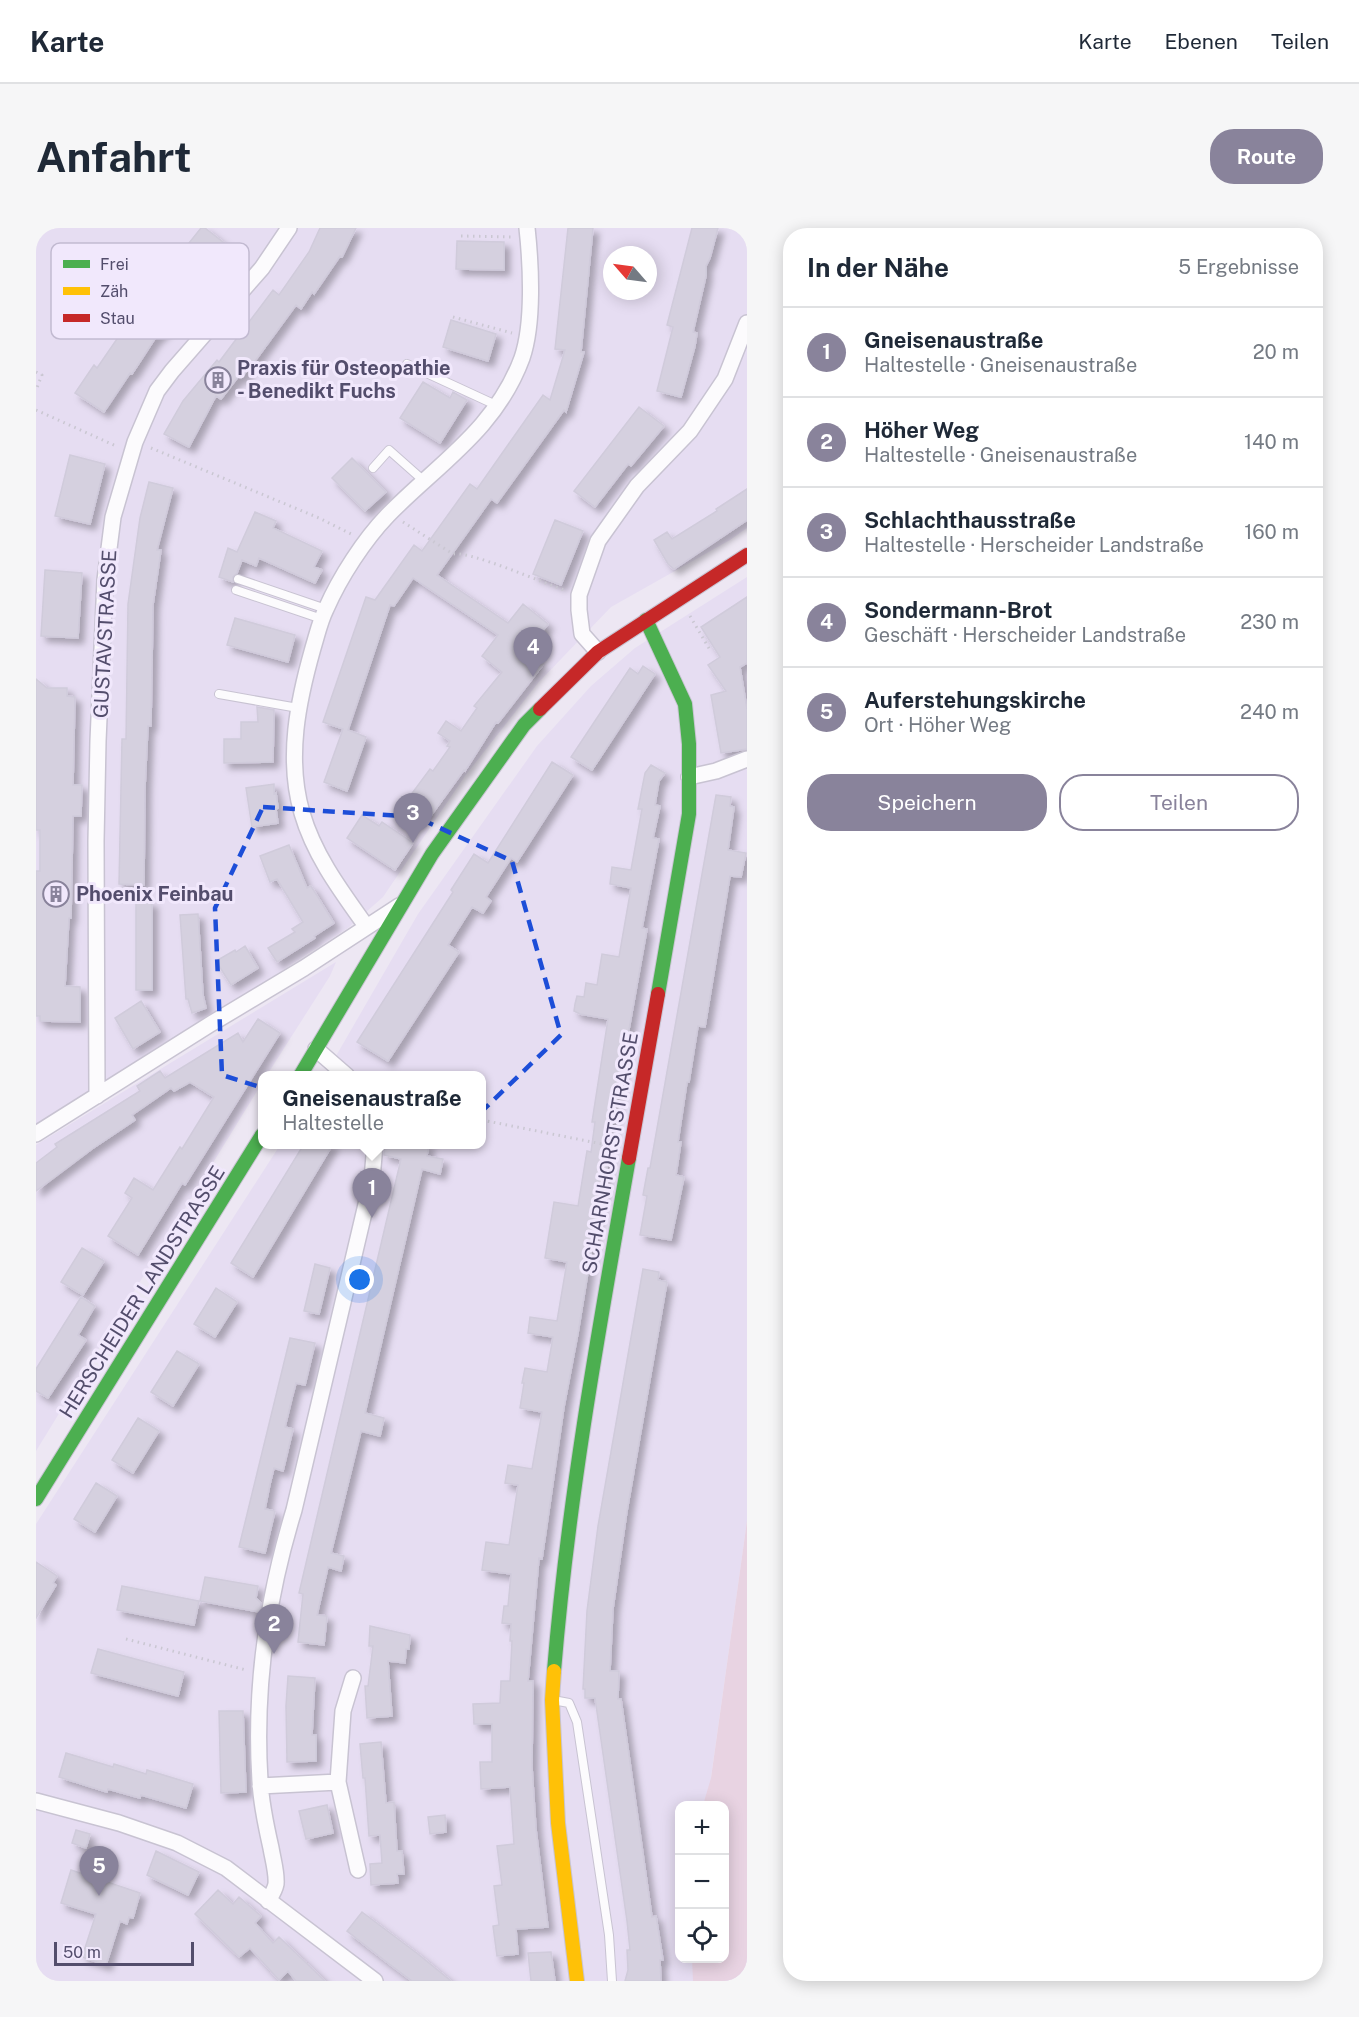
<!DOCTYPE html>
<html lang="de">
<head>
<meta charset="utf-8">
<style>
  :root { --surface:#fff; --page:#f6f6f7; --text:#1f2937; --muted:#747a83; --line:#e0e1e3; --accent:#89839b }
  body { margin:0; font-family:"Public Sans",sans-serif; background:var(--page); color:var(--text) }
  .controls { position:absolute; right:18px; bottom:18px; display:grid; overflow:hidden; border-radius:12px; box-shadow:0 3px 15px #0003 }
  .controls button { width:54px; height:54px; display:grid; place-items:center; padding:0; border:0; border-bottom:2px solid var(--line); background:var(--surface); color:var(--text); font:30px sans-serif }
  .compass { position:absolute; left:567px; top:18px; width:54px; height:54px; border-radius:50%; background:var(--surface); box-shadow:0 3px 15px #0003; rotate:298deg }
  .scale { position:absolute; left:18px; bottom:15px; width:140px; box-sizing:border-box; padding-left:6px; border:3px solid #534d6c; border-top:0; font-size:16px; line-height:21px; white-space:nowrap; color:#534d6c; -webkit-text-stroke:4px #f1e8fc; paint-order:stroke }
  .you { position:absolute; left:324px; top:1052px; width:21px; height:21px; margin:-15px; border:4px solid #fff; border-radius:50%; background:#1a73e8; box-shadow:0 0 0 9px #1a73e833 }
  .badge { display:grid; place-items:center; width:39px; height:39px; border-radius:50%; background:var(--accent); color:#fff; font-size:20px; font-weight:700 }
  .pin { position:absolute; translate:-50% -50px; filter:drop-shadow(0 2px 3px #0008) }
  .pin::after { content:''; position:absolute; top:32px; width:21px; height:18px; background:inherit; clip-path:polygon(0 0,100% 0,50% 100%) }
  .popup { position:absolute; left:222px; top:843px; width:228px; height:78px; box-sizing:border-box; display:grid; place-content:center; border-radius:12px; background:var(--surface); filter:drop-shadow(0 2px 4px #0005); font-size:20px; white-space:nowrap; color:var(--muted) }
  .popup b { font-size:22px; color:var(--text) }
  .popup::after { content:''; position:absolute; left:50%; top:100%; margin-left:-12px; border:12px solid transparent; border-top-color:var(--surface) }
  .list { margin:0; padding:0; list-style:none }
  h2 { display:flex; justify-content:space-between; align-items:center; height:78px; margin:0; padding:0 24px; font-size:26px }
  h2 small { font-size:20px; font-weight:400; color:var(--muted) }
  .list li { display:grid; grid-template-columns:39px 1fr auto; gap:18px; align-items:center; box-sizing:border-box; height:90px; padding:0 24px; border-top:2px solid var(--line) }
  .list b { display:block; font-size:22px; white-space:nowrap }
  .list p { margin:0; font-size:20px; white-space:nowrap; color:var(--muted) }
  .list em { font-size:20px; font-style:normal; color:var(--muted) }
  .actions { display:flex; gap:12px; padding:18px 24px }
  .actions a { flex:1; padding:14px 0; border:2px solid var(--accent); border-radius:24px; text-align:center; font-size:21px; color:var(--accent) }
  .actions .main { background:var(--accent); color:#fff }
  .icon { flex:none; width:33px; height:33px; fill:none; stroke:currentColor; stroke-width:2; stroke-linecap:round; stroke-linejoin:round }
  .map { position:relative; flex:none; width:711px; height:1753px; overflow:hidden; border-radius:24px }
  header { display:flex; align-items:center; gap:36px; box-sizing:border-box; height:84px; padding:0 30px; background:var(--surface); border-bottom:2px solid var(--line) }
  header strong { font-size:28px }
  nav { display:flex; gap:33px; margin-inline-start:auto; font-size:21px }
  .intro { display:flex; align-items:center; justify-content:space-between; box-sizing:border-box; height:144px; padding:0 36px }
  h1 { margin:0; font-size:42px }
  .button { padding:15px 27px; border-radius:24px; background:var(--accent); color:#fff; font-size:21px; font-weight:700 }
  main { display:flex; gap:36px; padding:0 36px }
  aside { flex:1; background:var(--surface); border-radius:24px; box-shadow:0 3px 15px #0003 }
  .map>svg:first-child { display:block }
</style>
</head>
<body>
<header>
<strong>Karte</strong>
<nav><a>Karte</a><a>Ebenen</a><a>Teilen</a></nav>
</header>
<div class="intro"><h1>Anfahrt</h1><a class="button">Route</a></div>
<main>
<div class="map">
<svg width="711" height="1753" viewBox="0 0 711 1753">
  <defs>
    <filter id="shadow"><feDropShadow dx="5.5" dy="5.5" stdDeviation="3" flood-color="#0004"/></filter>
  </defs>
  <rect width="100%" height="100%" fill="#ede7f3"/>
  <path fill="#e6ddf2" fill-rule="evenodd" d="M 0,0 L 711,0 L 711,300 L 694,312 L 575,379 L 502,455 L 429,548 L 347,669 L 312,700 L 165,795 L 0,896 ZM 576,27 L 612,27 L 612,63 L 576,63 Z
    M 711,349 L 711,1293 L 675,1549 L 711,1555 L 711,1753 L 0,1753 L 0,1296 L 244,917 L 446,916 L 446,848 L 289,847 L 382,686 L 501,518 L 555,458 L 599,420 ZM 644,1578 L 688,1578 L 688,1730 L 644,1730 Z
    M 300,734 L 294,748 L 231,847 L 226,848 L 226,855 L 0,1223 L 0,917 Z"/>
  <path fill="#e8d3e2" d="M 711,1293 L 711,1753 L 657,1753 L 656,1731 L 688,1730 L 688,1578 L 667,1577 L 675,1550 Z"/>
  <path fill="#d5d0df" stroke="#d0cbdb" stroke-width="1.5" filter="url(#shadow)" d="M 165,0 L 169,0 L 197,22 L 167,60 L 164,58 L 146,73 L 132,99 L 118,112 L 96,146 L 94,145 L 68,184 L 39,165 L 58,137 L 61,140 L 103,79 L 76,62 L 88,43 L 117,60 Z
    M 284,0 L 320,0 L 306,29 L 304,28 L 278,66 L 276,64 L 265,81 L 260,77 L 219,133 L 205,150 L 202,149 L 185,171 L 180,168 L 153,219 L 128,206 L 147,173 L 181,132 L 183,134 L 237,62 L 243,67 L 273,24 Z
    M 532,0 L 557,0 L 545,124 L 548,124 L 530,184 L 528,182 L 461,275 L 455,271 L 401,347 L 472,395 L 487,376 L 512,396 L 490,424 L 507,437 L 462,495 L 460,494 L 429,543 L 428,542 L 394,589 L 371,572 L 394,541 L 397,543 L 414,519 L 411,518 L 414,513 L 402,505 L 410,493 L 425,503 L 441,480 L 438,478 L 466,444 L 446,428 L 462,407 L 377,350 L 358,378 L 354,377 L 312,502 L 330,509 L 311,563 L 288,554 L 307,501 L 287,494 L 330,369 L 339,372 L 378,317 L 386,323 L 434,256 L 441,261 L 507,167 L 514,172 L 529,122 L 519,121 Z
    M 656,0 L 682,0 L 674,30 L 670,38 L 670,48 L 657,104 L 661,105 L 659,118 L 645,169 L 621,163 L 637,99 L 631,97 Z
    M 421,13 L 468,14 L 468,42 L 420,41 Z
    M 415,92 L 460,106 L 452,133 L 407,119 Z
    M 387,154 L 414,170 L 417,164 L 431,172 L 404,215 L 364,190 Z
    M 603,179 L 628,198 L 595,238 L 592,236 L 559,279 L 538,263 Z
    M 34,227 L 69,236 L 54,296 L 19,288 Z
    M 316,230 L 350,264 L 329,283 L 296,250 Z
    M 113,254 L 137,260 L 121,322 L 125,322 L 117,377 L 115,498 L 112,498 L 109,560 L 108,657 L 83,656 L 86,511 L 90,511 L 92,376 L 104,290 Z
    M 711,261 L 711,292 L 638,341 L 632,336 L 618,312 L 631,304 L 636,311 L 681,283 L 680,281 Z
    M 219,284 L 240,293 L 237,300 L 286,323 L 278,339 L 286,342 L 279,355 L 223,330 L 220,338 L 206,332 L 201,345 L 197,349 L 197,354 L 183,349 L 192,320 L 201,324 Z
    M 519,292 L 547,303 L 525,357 L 497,346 Z
    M 9,342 L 46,345 L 42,410 L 5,408 Z
    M 711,369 L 711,435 L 704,439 L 711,481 L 711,521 L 685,525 L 675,467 L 690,463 L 672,437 L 684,429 L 665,399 Z
    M 199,390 L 259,407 L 252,434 L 191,417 Z
    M 607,438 L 619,446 L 556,542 L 535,529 L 594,440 L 602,446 Z
    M 0,451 L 11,460 L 31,460 L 31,468 L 39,469 L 37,557 L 46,557 L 45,588 L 37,588 L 35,690 L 33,690 L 29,758 L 44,759 L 44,794 L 4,793 L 4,788 L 0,788 L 0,643 L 4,643 L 4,602 L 0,602 Z
    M 221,479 L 238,482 L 237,534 L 188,535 L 188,511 L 205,511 L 205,494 L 222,494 Z
    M 516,534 L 537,547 L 481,634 L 475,630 L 450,669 L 455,673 L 447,685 L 436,679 L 412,717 L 423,724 L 352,833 L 321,814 L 417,664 L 415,662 L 438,626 L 452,635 Z
    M 615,537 L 629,545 L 623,553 L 619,577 L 624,578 L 617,610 L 623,611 L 606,700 L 611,701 L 580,874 L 571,927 L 573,927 L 563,983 L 562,983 L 542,1105 L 528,1179 L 506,1331 L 503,1330 L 492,1453 L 497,1453 L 496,1539 L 500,1601 L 512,1699 L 480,1701 L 482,1726 L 461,1728 L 457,1698 L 463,1697 L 458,1658 L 466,1657 L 461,1618 L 478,1616 L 474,1559 L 445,1561 L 444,1534 L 456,1534 L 456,1496 L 438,1496 L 437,1476 L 464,1475 L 465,1453 L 474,1453 L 476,1413 L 474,1413 L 475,1396 L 466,1395 L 468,1378 L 472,1378 L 475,1346 L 446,1342 L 450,1314 L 473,1317 L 482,1257 L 469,1255 L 472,1237 L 496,1241 L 506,1184 L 484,1180 L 488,1155 L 486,1155 L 489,1140 L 511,1144 L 517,1109 L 492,1105 L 494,1089 L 521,1093 L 531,1034 L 509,1030 L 518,974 L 542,978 L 551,923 L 555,924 L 559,894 L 556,894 L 572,791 L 544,786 L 538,783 L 539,776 L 541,768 L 548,769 L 550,755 L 561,757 L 566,726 L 583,729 L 595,660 L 574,656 L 576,639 L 595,642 L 606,581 L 602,581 L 609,545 Z
    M 238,556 L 238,566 L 240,565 L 242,580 L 240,581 L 242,595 L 216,599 L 210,560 Z
    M 680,567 L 695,569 L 694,578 L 698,579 L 692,622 L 710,625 L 705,649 L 694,648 L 669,799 L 662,798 L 653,854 L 651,854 L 642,914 L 645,914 L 640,947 L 648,949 L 635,1012 L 604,1007 L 611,968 L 607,967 L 612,940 L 614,940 Z
    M 326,587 L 343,598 L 346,594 L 377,615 L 359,642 L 311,610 Z
    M 253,617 L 271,660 L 275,658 L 298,695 L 278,708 L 279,710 L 241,734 L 232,720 L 259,704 L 256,701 L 267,694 L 241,651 L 234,654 L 224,628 Z
    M 100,673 L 116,674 L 116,762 L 100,762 Z
    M 162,686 L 167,767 L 170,780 L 156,785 L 152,771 L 150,771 L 144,687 Z
    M 209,718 L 222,740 L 195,757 L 180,733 L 199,722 L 200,724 Z
    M 105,773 L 124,804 L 97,821 L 79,790 Z
    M 222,791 L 244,805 L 149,957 L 146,955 L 102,1027 L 72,1008 L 96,970 L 89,965 L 98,950 L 117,962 L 144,919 L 146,921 L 178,869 L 154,854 L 138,863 L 135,860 L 96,887 L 99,892 L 56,921 L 0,963 L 0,935 L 21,919 L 19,916 L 104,863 L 101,858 L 124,843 L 129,850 L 202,805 L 207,814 Z
    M 268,916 L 297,916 L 217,1049 L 195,1035 Z
    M 349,916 L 393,916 L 391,928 L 407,931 L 404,946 L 386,941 L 329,1185 L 348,1190 L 344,1208 L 325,1203 L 295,1325 L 308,1328 L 305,1343 L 292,1339 L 281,1387 L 291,1388 L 288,1417 L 262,1414 L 267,1366 L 263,1365 L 365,931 L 348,927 Z
    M 46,1020 L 68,1033 L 47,1067 L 25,1054 Z
    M 279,1036 L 294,1040 L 283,1086 L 268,1083 Z
    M 607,1041 L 623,1044 L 622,1052 L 631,1054 L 591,1283 L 577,1381 L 574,1443 L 583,1443 L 582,1471 L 585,1471 L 616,1689 L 620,1688 L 627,1732 L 624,1732 L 625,1753 L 589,1753 L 592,1742 L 591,1722 L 594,1722 L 591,1693 L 559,1470 L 549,1470 L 549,1461 L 547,1461 L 551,1383 L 562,1298 Z
    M 180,1060 L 201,1074 L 179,1109 L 158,1096 Z
    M 45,1069 L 59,1078 L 42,1107 L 50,1112 L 12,1170 L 0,1163 L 0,1141 Z
    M 254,1110 L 279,1115 L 269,1157 L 260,1155 L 256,1170 L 249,1199 L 257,1201 L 247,1243 L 238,1240 L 234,1256 L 229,1281 L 239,1283 L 229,1325 L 203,1319 Z
    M 141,1123 L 163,1136 L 137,1178 L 115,1164 Z
    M 102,1190 L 123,1203 L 97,1245 L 76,1232 Z
    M 60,1255 L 81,1268 L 59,1304 L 38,1291 Z
    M 0,1334 L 21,1348 L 17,1355 L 20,1357 L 0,1390 Z
    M 169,1349 L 222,1358 L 220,1370 L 225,1375 L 224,1384 L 164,1373 Z
    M 86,1358 L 163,1373 L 158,1397 L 81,1382 Z
    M 334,1398 L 374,1407 L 373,1421 L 370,1421 L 369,1435 L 352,1433 L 356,1488 L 331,1490 L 329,1458 L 332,1458 L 337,1418 L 333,1418 Z
    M 62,1421 L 148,1444 L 142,1468 L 55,1445 Z
    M 252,1448 L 279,1450 L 276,1507 L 280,1507 L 280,1533 L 251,1534 L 250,1478 Z
    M 183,1483 L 207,1483 L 210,1564 L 185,1565 Z
    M 345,1514 L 350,1575 L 358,1574 L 361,1623 L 366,1623 L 368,1646 L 361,1646 L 362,1655 L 335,1657 L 334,1636 L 346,1635 L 344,1607 L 333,1608 L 329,1550 L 327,1550 L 324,1516 Z
    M 30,1525 L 77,1539 L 78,1536 L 110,1546 L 111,1542 L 157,1556 L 150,1580 L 105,1567 L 104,1570 L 72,1561 L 71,1564 L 23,1549 Z
    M 291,1577 L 297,1605 L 270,1611 L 263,1583 Z
    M 409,1587 L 410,1604 L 394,1606 L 392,1589 Z
    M 40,1602 L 54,1606 L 50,1620 L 36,1615 Z
    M 120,1623 L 163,1644 L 152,1667 L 111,1647 Z
    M 35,1642 L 104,1665 L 97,1690 L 93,1689 L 91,1696 L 84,1693 L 70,1737 L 46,1729 L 60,1686 L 25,1675 Z
    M 182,1662 L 197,1676 L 203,1669 L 225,1688 L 219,1695 L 237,1715 L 243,1709 L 289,1753 L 260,1753 L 252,1743 L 243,1752 L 214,1720 L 203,1729 L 159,1686 Z
    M 326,1684 L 382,1726 L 415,1753 L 376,1753 L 352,1735 L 311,1703 Z
    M 515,1724 L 519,1753 L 495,1753 L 492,1725 Z"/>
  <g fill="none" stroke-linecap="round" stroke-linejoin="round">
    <g stroke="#c8c3d2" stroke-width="10">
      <path id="lane" d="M 371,136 L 462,178
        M 337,240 L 353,222 L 388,253
        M 202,351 L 290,381
        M 200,362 L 286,391
        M 183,466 L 262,480
        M 517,1472 L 533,1475 L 541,1494 L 573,1707 L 576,1753"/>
    </g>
    <g stroke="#c8c3d2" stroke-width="18">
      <path id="street" d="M 562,424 L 546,406 L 543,382 L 543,367 L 562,313 L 601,258 L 654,203 L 689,151 L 711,95
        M 653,549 L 680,543 L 711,531
        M 330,698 C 305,663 278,627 266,585 C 250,530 262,473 277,420 C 281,407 284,393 290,381 C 304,349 328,312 352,287 C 402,236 460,201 486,130 C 498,95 495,37 491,0
        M 280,821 L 311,848
        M 61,868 L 60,613 L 62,513 L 69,352 L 77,289 L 99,214 L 121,163 L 136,143 L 226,40 L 253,0
        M 0,906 L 173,797 L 268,740 L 363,678
        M 317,1450 L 307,1483 L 302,1554 L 322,1642
        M 224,1558 L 302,1554
        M 0,1573 L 83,1595 L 141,1615 L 190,1640 L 339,1753
        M 232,1673 C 235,1668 239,1662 240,1656 C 241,1645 237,1632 235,1620 C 230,1598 225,1575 224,1553 C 218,1460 231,1370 258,1282 L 336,951 L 339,916"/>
    </g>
    <g stroke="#c9c5d3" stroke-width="16">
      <path id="fast" d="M 610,392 L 649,476 L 653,516 L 653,586 L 622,766
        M 264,848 L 396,626 L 488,497 L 504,481
        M 0,1271 L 226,907
        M 518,1443 C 532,1271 563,1100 593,930"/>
    </g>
    <g stroke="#c9c5d3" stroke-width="16">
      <path id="slow" d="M 518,1443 L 516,1472 L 522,1595 L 541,1753"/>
    </g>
    <g stroke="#c9c5d3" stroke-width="16">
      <path id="jam" d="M 504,481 L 562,424 L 711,327
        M 593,930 L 622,766"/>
    </g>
    <path stroke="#cac7d2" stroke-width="3" stroke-dasharray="1.5 4.5" stroke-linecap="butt" d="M 425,8 L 477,9
      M 417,89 L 476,105
      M 0,144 L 6,147 L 0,162
      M 0,182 L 80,218
      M 115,220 L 283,290 L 315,306
      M 367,294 L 417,326 C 435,323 507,355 528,362
      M 654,388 L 674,422
      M 446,892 L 576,918
      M 90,1411 L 210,1442"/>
    <use href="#lane" stroke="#fcfbfd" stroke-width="8"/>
    <use href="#street" stroke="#fcfbfd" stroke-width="15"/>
    <use href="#fast" stroke="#4caf50" stroke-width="14"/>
    <use href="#slow" stroke="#ffc107" stroke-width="14"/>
    <use href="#jam" stroke="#c62828" stroke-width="14"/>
  </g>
  <path fill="none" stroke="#1d4ed8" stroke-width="4.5" stroke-dasharray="12 8" stroke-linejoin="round" d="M 227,579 L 380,589 L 476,633 L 525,807 L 444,885 L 309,886 L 186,847 L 179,680 Z"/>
  <defs>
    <g id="building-ring" transform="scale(1.35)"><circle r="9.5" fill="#f1e8fc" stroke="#89839b" stroke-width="1.5"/><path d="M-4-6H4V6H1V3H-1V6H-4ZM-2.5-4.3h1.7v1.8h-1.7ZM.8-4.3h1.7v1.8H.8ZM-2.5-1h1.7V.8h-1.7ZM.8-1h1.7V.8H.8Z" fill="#89839b"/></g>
  </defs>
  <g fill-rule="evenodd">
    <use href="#building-ring" x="182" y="152"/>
    <use href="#building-ring" x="20" y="666"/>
  </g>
  <g text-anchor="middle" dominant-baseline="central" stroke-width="6" stroke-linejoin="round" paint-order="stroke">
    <g font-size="20" font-weight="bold" fill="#534d6c" stroke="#f1e8fc" text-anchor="start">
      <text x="201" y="140">Praxis für Osteopathie<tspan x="201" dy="23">- Benedikt Fuchs</tspan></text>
      <text x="40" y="666">Phoenix Feinbau</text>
    </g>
    <g font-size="20" fill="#534d6c" stroke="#f1e8fc">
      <text transform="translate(69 406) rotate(-87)">GUSTAVSTRASSE</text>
      <text transform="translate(574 925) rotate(-80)">SCHARNHORSTSTRASSE</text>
      <text transform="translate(106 1064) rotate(-58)">HERSCHEIDER LANDSTRASSE</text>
    </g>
  </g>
  <rect x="15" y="15" width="198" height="96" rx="9" fill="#f1e8fc" stroke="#c2bad1" stroke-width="1.5"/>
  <rect x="27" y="32" width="27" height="8" fill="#4caf50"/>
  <rect x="27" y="59" width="27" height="8" fill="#ffc107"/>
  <rect x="27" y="86" width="27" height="8" fill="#c62828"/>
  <g font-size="16" fill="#534d6c">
    <text x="64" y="42">Frei</text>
    <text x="64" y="69">Zäh</text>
    <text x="64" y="96">Stau</text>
  </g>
</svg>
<div class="controls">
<button>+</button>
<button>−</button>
<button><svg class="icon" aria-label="locate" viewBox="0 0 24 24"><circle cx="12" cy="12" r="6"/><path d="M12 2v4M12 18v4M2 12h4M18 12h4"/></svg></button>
</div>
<svg class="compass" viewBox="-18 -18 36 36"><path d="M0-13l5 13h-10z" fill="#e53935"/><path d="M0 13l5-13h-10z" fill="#747a83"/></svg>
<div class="scale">50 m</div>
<div class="you"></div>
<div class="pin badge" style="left:336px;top:990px">1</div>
<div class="popup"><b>Gneisenaustraße</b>Haltestelle</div>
<div class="pin badge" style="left:238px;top:1426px">2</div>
<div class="pin badge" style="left:377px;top:615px">3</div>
<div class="pin badge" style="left:497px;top:449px">4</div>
<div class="pin badge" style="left:63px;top:1668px">5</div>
</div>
<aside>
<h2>In der Nähe<small>5 Ergebnisse</small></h2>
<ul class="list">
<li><span class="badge">1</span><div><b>Gneisenaustraße</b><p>Haltestelle · Gneisenaustraße</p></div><em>20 m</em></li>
<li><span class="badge">2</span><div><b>Höher Weg</b><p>Haltestelle · Gneisenaustraße</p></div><em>140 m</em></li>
<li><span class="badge">3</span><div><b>Schlachthausstraße</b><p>Haltestelle · Herscheider Landstraße</p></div><em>160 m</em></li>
<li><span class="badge">4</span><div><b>Sondermann-Brot</b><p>Geschäft · Herscheider Landstraße</p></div><em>230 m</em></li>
<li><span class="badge">5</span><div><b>Auferstehungskirche</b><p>Ort · Höher Weg</p></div><em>240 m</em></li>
</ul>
<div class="actions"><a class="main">Speichern</a><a>Teilen</a></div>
</aside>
</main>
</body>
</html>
